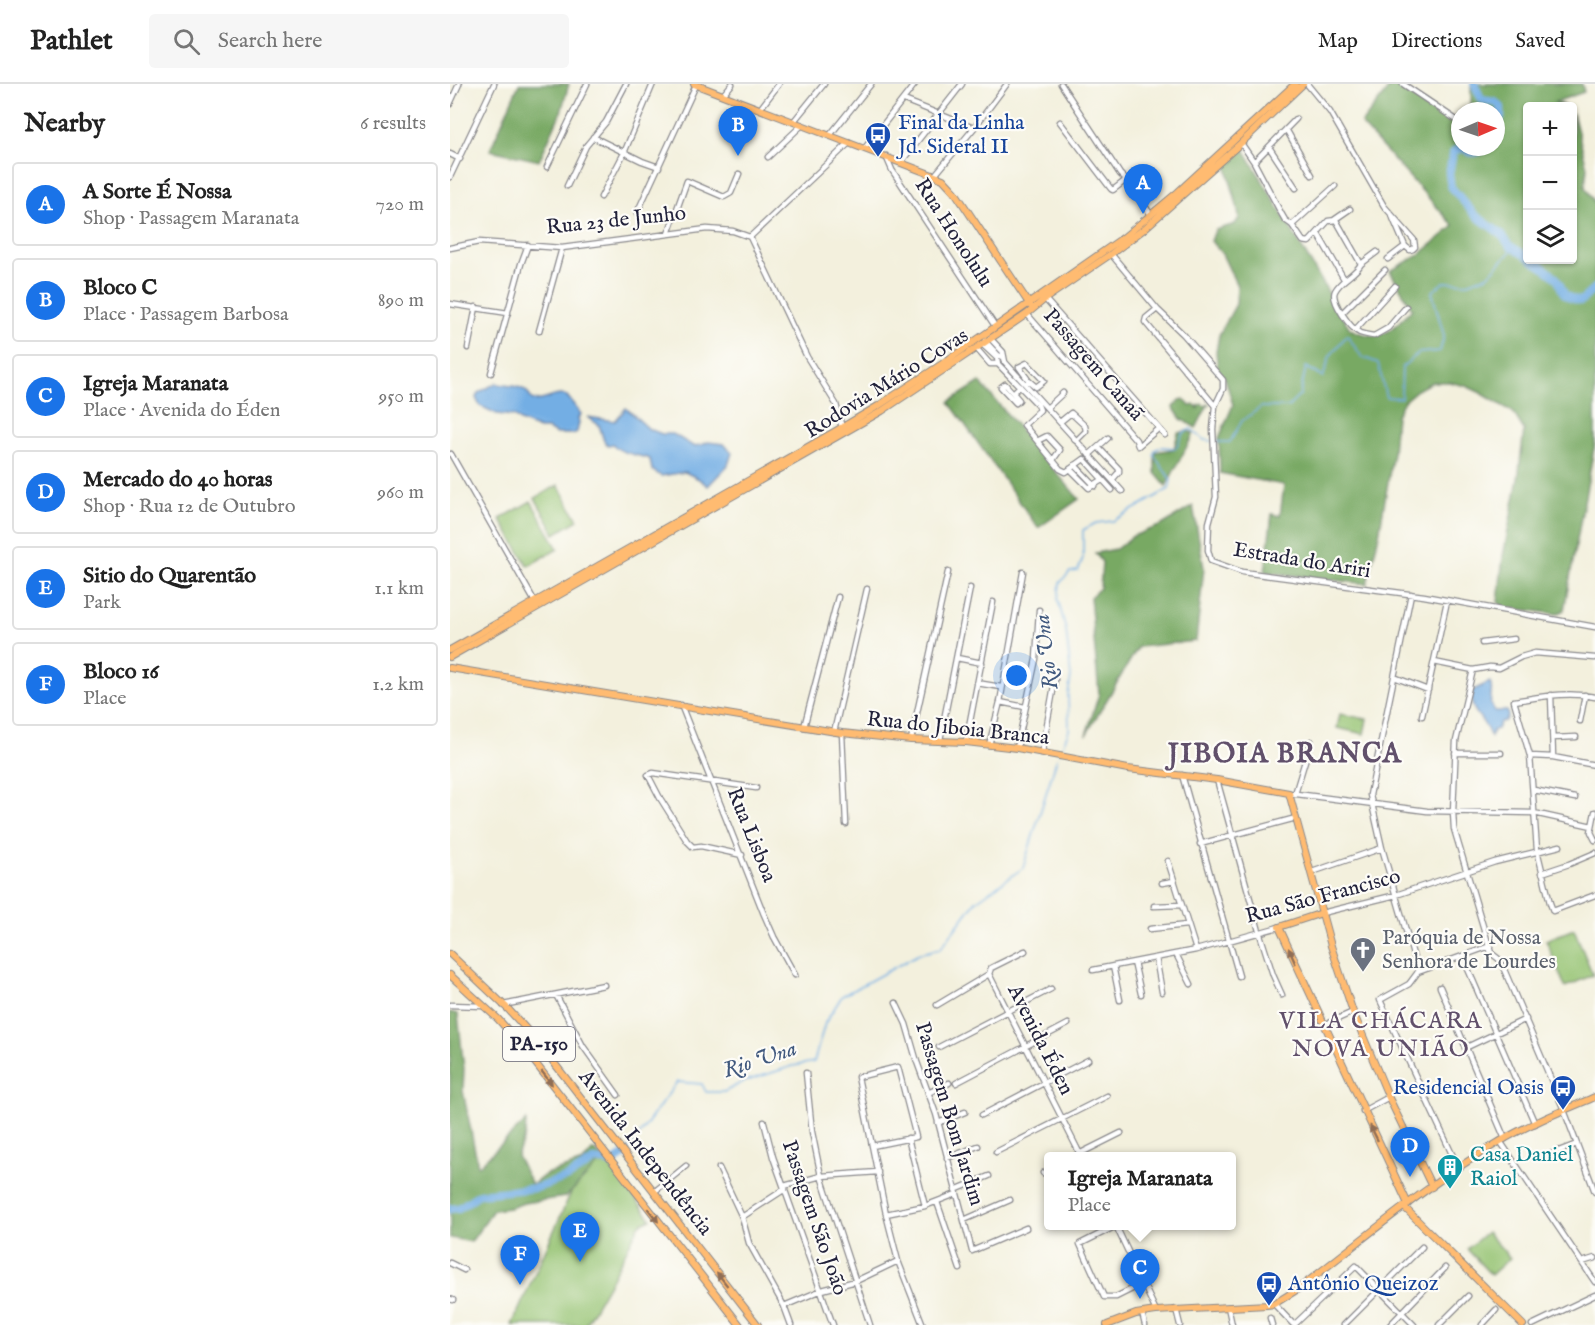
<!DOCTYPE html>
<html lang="en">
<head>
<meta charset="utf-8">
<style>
  :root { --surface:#fff; --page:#f6f6f6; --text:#222; --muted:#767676; --line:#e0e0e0; --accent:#1a73e8 }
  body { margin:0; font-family:"IM FELL English",serif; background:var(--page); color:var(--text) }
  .controls { position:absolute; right:18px; top:18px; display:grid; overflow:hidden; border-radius:6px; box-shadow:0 2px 4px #0004 }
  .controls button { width:54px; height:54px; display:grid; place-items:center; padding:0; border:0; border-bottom:2px solid var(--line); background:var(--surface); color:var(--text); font:30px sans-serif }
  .compass { position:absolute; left:1001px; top:18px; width:54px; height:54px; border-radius:50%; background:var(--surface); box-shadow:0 2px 4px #0004; rotate:88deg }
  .you { position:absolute; left:567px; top:592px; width:21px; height:21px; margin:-15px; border:4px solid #fff; border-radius:50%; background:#1a73e8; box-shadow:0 0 0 9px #1a73e833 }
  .badge { display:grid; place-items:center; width:39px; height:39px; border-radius:50%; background:var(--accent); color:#fff; font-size:20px; font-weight:700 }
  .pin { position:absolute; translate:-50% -50px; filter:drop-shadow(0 2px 3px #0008) }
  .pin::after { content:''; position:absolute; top:32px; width:21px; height:18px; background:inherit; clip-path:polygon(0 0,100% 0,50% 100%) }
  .popup { position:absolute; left:594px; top:1068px; width:192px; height:78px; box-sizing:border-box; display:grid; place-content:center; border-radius:6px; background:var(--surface); filter:drop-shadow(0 2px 4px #0005); font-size:20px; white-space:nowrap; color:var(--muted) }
  .popup b { font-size:22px; color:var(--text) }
  .popup::after { content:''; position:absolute; left:50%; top:100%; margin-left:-12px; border:12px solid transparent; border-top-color:var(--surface) }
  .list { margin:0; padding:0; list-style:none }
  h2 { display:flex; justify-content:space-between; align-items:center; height:78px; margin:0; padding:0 24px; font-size:26px }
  h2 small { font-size:20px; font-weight:400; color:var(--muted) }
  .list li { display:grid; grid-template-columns:39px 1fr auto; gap:18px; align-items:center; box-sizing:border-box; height:84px; margin:0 12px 12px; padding:0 12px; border:2px solid var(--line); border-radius:6px }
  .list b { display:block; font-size:22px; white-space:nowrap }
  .list p { margin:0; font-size:20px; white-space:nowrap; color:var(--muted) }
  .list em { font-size:20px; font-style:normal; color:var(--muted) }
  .icon { flex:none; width:33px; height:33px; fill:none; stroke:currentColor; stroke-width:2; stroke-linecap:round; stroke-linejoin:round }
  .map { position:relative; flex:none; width:1145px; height:1241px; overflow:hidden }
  header { display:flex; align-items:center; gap:36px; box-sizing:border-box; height:84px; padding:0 30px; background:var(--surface); border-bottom:2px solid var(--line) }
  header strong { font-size:28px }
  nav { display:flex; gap:33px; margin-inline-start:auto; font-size:21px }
  .search { width:420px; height:54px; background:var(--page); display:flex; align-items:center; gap:15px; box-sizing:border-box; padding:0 21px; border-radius:6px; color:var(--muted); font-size:22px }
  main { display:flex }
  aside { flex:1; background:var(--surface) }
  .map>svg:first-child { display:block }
</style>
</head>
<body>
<header>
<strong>Pathlet</strong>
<div class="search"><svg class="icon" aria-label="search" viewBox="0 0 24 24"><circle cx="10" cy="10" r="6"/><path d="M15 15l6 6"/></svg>Search here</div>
<nav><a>Map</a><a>Directions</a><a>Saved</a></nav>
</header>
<main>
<aside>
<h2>Nearby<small>6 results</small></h2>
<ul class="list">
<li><span class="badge">A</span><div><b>A Sorte É Nossa</b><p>Shop · Passagem Maranata</p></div><em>720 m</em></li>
<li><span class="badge">B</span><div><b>Bloco C</b><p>Place · Passagem Barbosa</p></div><em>890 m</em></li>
<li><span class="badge">C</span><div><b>Igreja Maranata</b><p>Place · Avenida do Éden</p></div><em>950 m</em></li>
<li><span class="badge">D</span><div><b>Mercado do 40 horas</b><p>Shop · Rua 12 de Outubro</p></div><em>960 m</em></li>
<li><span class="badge">E</span><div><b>Sitio do Quarentão</b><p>Park</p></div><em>1.1 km</em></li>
<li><span class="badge">F</span><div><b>Bloco 16</b><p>Place</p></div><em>1.2 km</em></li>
</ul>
</aside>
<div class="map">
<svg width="1145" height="1241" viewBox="0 0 1145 1241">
  <rect width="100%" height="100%" fill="#fdfcf7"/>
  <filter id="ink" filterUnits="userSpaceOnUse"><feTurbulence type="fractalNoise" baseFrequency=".0167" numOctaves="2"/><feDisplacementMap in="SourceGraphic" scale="12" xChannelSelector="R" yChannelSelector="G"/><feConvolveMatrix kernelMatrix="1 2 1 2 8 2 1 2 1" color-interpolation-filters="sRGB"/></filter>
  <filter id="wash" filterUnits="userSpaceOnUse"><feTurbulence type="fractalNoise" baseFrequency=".008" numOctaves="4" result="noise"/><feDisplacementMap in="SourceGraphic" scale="24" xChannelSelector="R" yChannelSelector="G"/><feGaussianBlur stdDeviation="1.35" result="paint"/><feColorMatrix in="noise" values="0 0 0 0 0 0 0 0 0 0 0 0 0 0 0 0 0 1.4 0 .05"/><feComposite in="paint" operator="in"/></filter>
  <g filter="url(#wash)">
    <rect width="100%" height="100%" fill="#f3f0dd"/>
    <path fill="#95c372" stroke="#5c7256" stroke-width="1.5" d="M 108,401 L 128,436 L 105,450 L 85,414 Z
      M 81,417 L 108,465 L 78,482 L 50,435 Z
      M 890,630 L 917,635 L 914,650 L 887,644 Z
      M 1124,845 L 1143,891 L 1115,903 L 1096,856 Z
      M 144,1080 L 160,1082 L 201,1135 L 190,1140 L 161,1196 L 135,1241 L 62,1241 L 127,1095 Z
      M 1037,1148 L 1060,1174 L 1041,1191 L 1017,1165 Z"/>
    <path fill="#78a964" stroke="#4d6650" stroke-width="1.5" d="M 69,0 L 119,0 L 111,28 L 89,77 L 40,66 Z
      M 942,0 L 1010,42 L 1010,63 L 1046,63 L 1046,27 L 1021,27 L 1021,0 L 1132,0 L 1134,8 L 1105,18 L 1116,22 L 1078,22 L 1078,176 L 1122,176 L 1123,29 L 1137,83 L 1135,103 L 1145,119 L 1145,359 L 1114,526 L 1107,530 L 1053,523 L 1048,518 L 1053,472 L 1068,395 L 1074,346 L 1063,328 L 1031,309 L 1016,302 L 999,298 L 982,298 L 967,306 L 954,317 L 946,332 L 943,369 L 929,451 L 917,500 L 815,488 L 822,430 L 830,432 L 834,401 L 770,389 L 769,354 L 783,321 L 775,294 L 768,287 L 766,268 L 769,251 L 786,220 L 787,202 L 772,170 L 761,157 L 765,146 L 785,140 L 789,134 C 787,114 778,96 776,76 L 792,62 L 900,245 C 932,260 939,248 962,225 L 940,187 L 969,171 L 1004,142 L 911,40 Z
      M 530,298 L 629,415 L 588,444 L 499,318 Z
      M 734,315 L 740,322 L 745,321 L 748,324 L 748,322 L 752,320 L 755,322 L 759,319 L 746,344 L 731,335 L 723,323 L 730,316 Z
      M 736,347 L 744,349 L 716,402 L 705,389 L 705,368 L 724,365 L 728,349 Z
      M 743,422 L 754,484 L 746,557 L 688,563 L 636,651 L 649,610 L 640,513 L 650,504 L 652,478 L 645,469 L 666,465 L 683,452 L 712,441 Z
      M 0,928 L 8,930 L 14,985 L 13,1007 L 28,1082 L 76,1037 L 75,1051 L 67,1072 L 82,1101 L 96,1090 L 133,1078 L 143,1066 L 154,1074 L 116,1113 L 74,1119 L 60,1124 L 43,1126 L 21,1158 L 0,1154 Z"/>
    <path fill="#73aee4" stroke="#4a6890" stroke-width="1.5" d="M 46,299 C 54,303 69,300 77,308 C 79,310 80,314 83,316 C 96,319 102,308 117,312 L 131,330 L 128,334 L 129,339 L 127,348 L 123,350 L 106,350 L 98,345 L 89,345 L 70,337 L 64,332 L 47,330 L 30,322 L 26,314 L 28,309 Z
      M 176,324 L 199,345 L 212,350 L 223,350 L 243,362 L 251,361 L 258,358 L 274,360 L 282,369 L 278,381 L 258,402 L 249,395 L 235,388 L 211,392 L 202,386 L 200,375 C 189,371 168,369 163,360 L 158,361 L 154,357 L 149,341 L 137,333 L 165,337 Z
      M 1040,598 C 1045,608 1036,617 1044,627 L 1057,627 L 1058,633 L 1055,637 L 1050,638 L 1047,645 L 1043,646 L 1041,653 C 1039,650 1038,647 1037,645 C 1029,629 1018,626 1023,606 Z"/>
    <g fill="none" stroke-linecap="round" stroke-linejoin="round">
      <path stroke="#73aee4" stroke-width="1.5" d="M 765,358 L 780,358 L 792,337 L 811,323 L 838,323 L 850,311 L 856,283 L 873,293 L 880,272 L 897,251 L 912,273 L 928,279 L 936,313 L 951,314 L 952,283 L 969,269 L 990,267 L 994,252 L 982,208 L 994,198 L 1018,199 L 1039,191 L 1060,168 L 1060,162
        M 609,670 L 619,646 L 618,610 L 621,593 L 616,546 L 608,516 L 610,499 L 620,488 L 628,487 L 633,474 L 633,446 L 646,439 L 663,437 L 719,405 L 721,396 L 704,371 L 705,366 L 711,363 L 726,364 L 733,349 L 741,345 L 754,356 L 761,357
        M 176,1069 L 227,998 L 252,1000 L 256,1008 L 274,1008 L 293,998 L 343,982 L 364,978 L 375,939 L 392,912 L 471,869 L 490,865 L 526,817 L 573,784 L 607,674"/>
      <path stroke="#73aee4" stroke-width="8" d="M 1024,0 L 1032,16 L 1045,18 L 1051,23 L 1051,33 L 1046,45
        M 1036,63 C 1028,69 1021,72 1014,64 L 1006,66 L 1003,69 L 999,90 L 1001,103 L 1025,131 L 1051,150 L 1060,162 L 1078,173
        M 1082,176 C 1089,180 1096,185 1103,191 C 1116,200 1104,212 1131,217 L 1145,204
        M 0,1125 L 9,1124 L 29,1110 L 86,1104 L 118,1093 L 145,1076 L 163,1079 L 175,1070"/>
    </g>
  </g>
  <g filter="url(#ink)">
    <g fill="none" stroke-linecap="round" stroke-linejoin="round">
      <g stroke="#8a898c" stroke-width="7">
        <path id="minor" d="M 611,0 L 670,90 L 680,100 L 701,131
          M 857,0 L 880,28 L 934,122 L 964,156 L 965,163 L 963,165 L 960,166 L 955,162 L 943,134
          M 953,0 L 1008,37
          M 273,11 L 282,0
          M 454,16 L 524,44
          M 0,20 L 9,0
          M 310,25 L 329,0
          M 344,37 L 374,0
          M 610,38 L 661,105 L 663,106 L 676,96
          M 836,45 L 862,91
          M 380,51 L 421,0
          M 143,53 L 192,77 L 209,83
          M 791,59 L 804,78 L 831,129 L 835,136 L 842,141
          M 819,63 L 846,104
          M 415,64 L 465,0
          M 0,70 L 10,75
          M 436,72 L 442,86 L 545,242
          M 318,73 L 352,41
          M 451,78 L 512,0
          M 804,78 L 846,35
          M 97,83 L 137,0
          M 485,91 L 524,44 L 557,0
          M 0,93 L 44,0
          M 117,102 L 136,62 L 156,38 L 176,0
          M 885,102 L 842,141 L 853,157 L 859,158 L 878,137 L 886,136 L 911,180 C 905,191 891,195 885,207 C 880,217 901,245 910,249 C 915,251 920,251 924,252 L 938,244 L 956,223
          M 151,113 L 174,69 L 203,0
          M 187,129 L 246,1
          M 884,136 L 900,125
          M 218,150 L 237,97 L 274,113 L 281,109 L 289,90
          M 868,150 L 894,195
          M 300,153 L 357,273 L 386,320 L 392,344
          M 300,153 L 399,59
          M 0,164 L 29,158 L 112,164 L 257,145 L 283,147 L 300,153
          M 661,170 L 707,225 L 734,251 L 773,296 L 773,305 L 765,322 L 763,345 L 766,413 L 759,439 L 758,466 L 761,477 L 792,488 L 974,512 L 1145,543
          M 938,175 L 955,162
          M 911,180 L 927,168
          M 595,215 L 715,351
          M 0,220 L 58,229
          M 707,225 L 696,234 L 695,238 L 765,322
          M 892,229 L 935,186
          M 577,230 L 686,356 L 688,362 L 708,345
          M 905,246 L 945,202
          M 89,247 L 112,164
          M 540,254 L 553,268 L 555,278 L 672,407
          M 535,257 L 548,271 L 553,273
          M 532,260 L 547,274 L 548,280 L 588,321 L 590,326 L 574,341 L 610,385 L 616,388 L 634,375 L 662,406
          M 18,264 L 26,223
          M 526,264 L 540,280 L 548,280
          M 41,289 L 71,180 L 78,161
          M 575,300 L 579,297 L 586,303 L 594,297 L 577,279 L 569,283 L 579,297
          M 563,309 L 569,316 L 566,319 L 551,303 L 555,300 L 563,309 L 570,302
          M 597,324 L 613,309
          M 610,338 L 621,329 L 635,342 L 636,347 L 626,357
          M 587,357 L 597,352 L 610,366 L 603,376
          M 648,363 L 669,385 L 669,388 L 662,396
          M 1,370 L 85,518
          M 639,371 L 658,354
          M 625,381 L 645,402
          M 620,385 L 639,404 L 652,396
          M 961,510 L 920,711 L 932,764 L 968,888
          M 1032,559 L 1064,555
          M 507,574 L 532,579
          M 984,578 L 1023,586 L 1040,583 L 1049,584 L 1071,573 L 1085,569 L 1145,574
          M 1023,586 L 1006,657 L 1003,728 L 1004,745 L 1041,869 L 1050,876 L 1114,1026 L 1145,1108
          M 944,593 L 978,606
          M 527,599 L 551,603
          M 1101,611 L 1103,673
          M 1145,613 C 1118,607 1091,613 1064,617 L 1080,672 L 1087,766 L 1100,819 L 1103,827 L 1145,811
          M 550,618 L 575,623
          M 231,621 L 313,828 L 324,853 L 345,891
          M 972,632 L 997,517
          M 1130,637 L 1135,611
          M 354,643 L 388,513
          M 384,648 L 417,505
          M 392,649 L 396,740
          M 1103,654 L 1126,653
          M 461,656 L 498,488
          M 490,656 L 520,504
          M 516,658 L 543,518
          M 539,661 L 550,618 L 573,488
          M 567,664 L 586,575 L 589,526
          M 592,668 L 605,596
          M 1005,669 L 1051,669
          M 1080,672 L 1103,673 L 1145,681
          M 732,691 L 789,892
          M 767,696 L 809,847 L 823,891 L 832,911
          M 1084,706 L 1125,714
          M 839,709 L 977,727 L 1084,729 L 1142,742
          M 845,710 L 861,657
          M 1145,728 L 1141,748 L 1145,756
          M 750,760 L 846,734
          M 292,771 L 251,762 L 243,763 L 237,757 L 210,714 L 198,691 L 203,689 L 306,704
          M 718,777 L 746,866
          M 862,788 L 932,764
          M 1092,789 L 1119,780 L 1145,769
          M 712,799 L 724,797
          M 704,822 L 731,821
          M 872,829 L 946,811 L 1045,778 L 1110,762
          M 700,845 L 737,841
          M 726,870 L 741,900
          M 706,874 L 712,908
          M 684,878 L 691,910
          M 663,882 L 670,916
          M 1018,885 L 1085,1040
          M 643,886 L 746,866 L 829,843
          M 539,890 L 631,1072
          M 990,903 L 1055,1055
          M 106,911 L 133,962 L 168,1011
          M 446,919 L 456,940 L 467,978 L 486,1030 L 522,1167 L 576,1144
          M 0,921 L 33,922
          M 53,921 L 154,901
          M 487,921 L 539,890 L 541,884 L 575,867
          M 874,941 L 903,928
          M 489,963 L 601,905
          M 1015,964 L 1076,935
          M 356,989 L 362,1048 L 371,1092 L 420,1241
          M 506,999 L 618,940
          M 478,1009 L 499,999
          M 913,1027 L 939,1013
          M 532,1031 L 638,976
          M 314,1038 L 323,1073 L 383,1241
          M 488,1039 L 515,1028
          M 458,1054 L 475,1122
          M 1050,1057 L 1145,1198
          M 422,1062 L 466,1053 L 448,983 L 408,993 L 436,1130 L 448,1177 L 473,1241
          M 546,1068 L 657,1012
          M 1098,1071 L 1127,1060
          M 625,1072 L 671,1049
          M 497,1074 L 528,1062
          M 1008,1083 L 930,916 L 959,900 L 968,888 L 1040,862
          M 269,1084 L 292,1133 L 299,1159 L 334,1222 L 341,1241
          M 593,1089 L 598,1086
          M 334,1102 L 371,1092 L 428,1088
          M 505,1106 L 539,1092
          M 204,1108 L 236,1082
          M 487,1118 L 510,1185
          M 436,1130 L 475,1122 L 506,1110
          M 292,1133 L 335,1105
          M 514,1136 L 560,1116
          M 666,1142 L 630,1160 L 654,1213 L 666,1213 L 692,1200
          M 666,1142 L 706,1227
          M 1132,1178 L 1145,1174
          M 0,1179 L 14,1186
          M 0,1215 L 3,1216
          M 824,1220 L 844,1241
          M 334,1222 L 372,1206 L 406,1197 L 448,1177
          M 778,1223 L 782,1241
          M 726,1225 L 730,1241
          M 692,1229 L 695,1241
          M 820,1234 L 822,1241
          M 844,1241 L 906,1182 L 964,1241
          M 894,1241 L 972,1163
          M 940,1241 L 995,1184
          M 989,1241 L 1018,1212
          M 1032,1241 L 1046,1226
          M 1082,1241 L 1145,1211"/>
      </g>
      <g stroke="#8a898c" stroke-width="8">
        <path id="major" d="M 244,0 L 493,95 L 505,108 L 580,221
          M 0,566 L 384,348 L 428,322 L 492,280 L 674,153 L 728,108 L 845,0
          M 0,573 L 432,327 L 513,273 L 577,230 L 595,215 L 661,170 L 694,145 L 791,59 L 853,0
          M 0,584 L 392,649 L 461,656 L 516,658 L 567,664 L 678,685 L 767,696 L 839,709 L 881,862 L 903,928 L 939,1014 L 982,1103
          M 872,829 L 829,843 L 958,1120
          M 0,870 L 58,925 L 87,957 L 308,1241
          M 0,891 L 48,935 L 72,962 L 290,1241
          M 954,1123 L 1073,1241
          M 657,1241 L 686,1230 L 706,1227 L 817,1221 L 824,1220 L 848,1205 C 914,1155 977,1100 1049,1058 C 1079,1040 1112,1027 1145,1013"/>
      </g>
      <use href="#minor" stroke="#fff" stroke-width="4.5"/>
      <use href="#major" stroke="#ffbb71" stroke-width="6"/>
    </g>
    <defs><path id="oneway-solid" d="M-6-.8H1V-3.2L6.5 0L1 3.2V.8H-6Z" transform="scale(1.5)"/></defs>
    <g fill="#906e56">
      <use href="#oneway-solid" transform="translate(842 872) rotate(-114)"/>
      <use href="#oneway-solid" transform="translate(97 994) rotate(52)"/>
      <use href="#oneway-solid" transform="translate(924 1049) rotate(-116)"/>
      <use href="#oneway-solid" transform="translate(203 1131) rotate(52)"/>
      <use href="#oneway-solid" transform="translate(272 1195) rotate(-128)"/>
    </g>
  </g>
  <defs>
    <g id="bus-pin" transform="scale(1.35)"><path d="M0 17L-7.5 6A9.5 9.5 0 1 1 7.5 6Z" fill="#1a4fb4" stroke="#fdfcf7"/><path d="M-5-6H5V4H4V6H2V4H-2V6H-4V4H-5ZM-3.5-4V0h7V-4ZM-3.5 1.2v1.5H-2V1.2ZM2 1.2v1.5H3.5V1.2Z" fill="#fff"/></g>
    <g id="church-pin" transform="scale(1.35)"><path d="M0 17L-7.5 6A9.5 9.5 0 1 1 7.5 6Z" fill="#6b7280" stroke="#fdfcf7"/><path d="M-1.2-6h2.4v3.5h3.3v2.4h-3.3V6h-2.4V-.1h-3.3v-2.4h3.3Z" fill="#fff"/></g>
    <g id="building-pin" transform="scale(1.35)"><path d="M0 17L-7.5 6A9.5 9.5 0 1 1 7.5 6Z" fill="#0f9aa8" stroke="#fdfcf7"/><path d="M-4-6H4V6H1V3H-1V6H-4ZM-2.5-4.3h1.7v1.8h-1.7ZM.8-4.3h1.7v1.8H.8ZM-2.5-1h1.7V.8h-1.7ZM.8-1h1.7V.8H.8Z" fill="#fff"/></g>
  </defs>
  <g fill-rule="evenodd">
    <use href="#bus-pin" x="428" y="51"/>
    <use href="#church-pin" x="913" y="866"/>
    <use href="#bus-pin" x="1113" y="1004"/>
    <use href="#building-pin" x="1000" y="1083"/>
    <use href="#bus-pin" x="819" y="1200"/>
  </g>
  <g text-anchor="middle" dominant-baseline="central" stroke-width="4.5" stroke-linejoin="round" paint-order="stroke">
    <rect fill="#fdfcf7" stroke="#646373" stroke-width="1.5" x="53" y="943" width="72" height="34" rx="4.5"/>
    <g font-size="20" font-weight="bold" fill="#22223b">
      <text x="89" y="960">PA-150</text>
    </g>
    <g font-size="21" fill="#164399" stroke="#fdfcf7" text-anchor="start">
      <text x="448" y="39">Final da Linha<tspan x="448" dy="24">Jd. Sideral II</tspan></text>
      <text x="1094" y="1004" text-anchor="end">Residencial Oasis</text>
      <text x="838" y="1200">Antônio Queizoz</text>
    </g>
    <g font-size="21" fill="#22223b" stroke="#fdfcf7">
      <text transform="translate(166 137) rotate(-6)">Rua 23 de Junho</text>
      <text transform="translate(503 149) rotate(57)">Rua Honolulu</text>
      <text transform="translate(643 281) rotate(49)">Passagem Canaã</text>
      <text transform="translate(437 300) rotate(-32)">Rodovia Mário Covas</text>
      <text transform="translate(852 477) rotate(9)">Estrada do Ariri</text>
      <text transform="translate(508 645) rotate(6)">Rua do Jiboia Branca</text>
      <text transform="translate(301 751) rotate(68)">Rua Lisboa</text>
      <text transform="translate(873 813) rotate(-15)">Rua São Francisco</text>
      <text transform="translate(590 956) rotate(63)">Avenida Éden</text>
      <text transform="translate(499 1030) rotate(73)">Passagem Bom Jardim</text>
      <text transform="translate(195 1069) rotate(52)">Avenida Independência</text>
      <text transform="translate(364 1134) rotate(71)">Passagem São João</text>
    </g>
    <g font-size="21" fill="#5b616d" stroke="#fdfcf7" text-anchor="start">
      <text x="932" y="854">Paróquia de Nossa<tspan x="932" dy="24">Senhora de Lourdes</tspan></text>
    </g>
    <g font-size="21" fill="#0d838f" stroke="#fdfcf7" text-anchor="start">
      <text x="1020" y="1071">Casa Daniel<tspan x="1020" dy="24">Raiol</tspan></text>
    </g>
    <g font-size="22" font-style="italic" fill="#425a7f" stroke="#fdfcf7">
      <text transform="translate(597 568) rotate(-97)">Rio Una</text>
      <text transform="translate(310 976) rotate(-18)">Rio Una</text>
    </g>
    <g font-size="24" letter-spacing="1.5" fill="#61506b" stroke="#fdfcf7">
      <text x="931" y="937">VILA CHÁCARA<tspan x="931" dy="28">NOVA UNIÃO</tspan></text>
    </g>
    <g font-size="27" font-weight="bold" letter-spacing="1.5" fill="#61506b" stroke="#fdfcf7">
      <text x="835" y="671">JIBOIA BRANCA</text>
    </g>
  </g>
</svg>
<div class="controls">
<button>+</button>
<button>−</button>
<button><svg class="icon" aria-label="layers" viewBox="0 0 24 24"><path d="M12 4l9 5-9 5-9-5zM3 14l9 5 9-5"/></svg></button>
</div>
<svg class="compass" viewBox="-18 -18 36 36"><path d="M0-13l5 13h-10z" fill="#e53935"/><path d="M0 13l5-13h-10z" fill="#767676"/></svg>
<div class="you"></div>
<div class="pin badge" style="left:693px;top:130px">A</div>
<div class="pin badge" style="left:288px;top:72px">B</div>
<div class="pin badge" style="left:690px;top:1215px">C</div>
<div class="popup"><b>Igreja Maranata</b>Place</div>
<div class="pin badge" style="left:960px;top:1093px">D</div>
<div class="pin badge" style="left:130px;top:1178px">E</div>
<div class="pin badge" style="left:70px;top:1201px">F</div>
</div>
</main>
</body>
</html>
